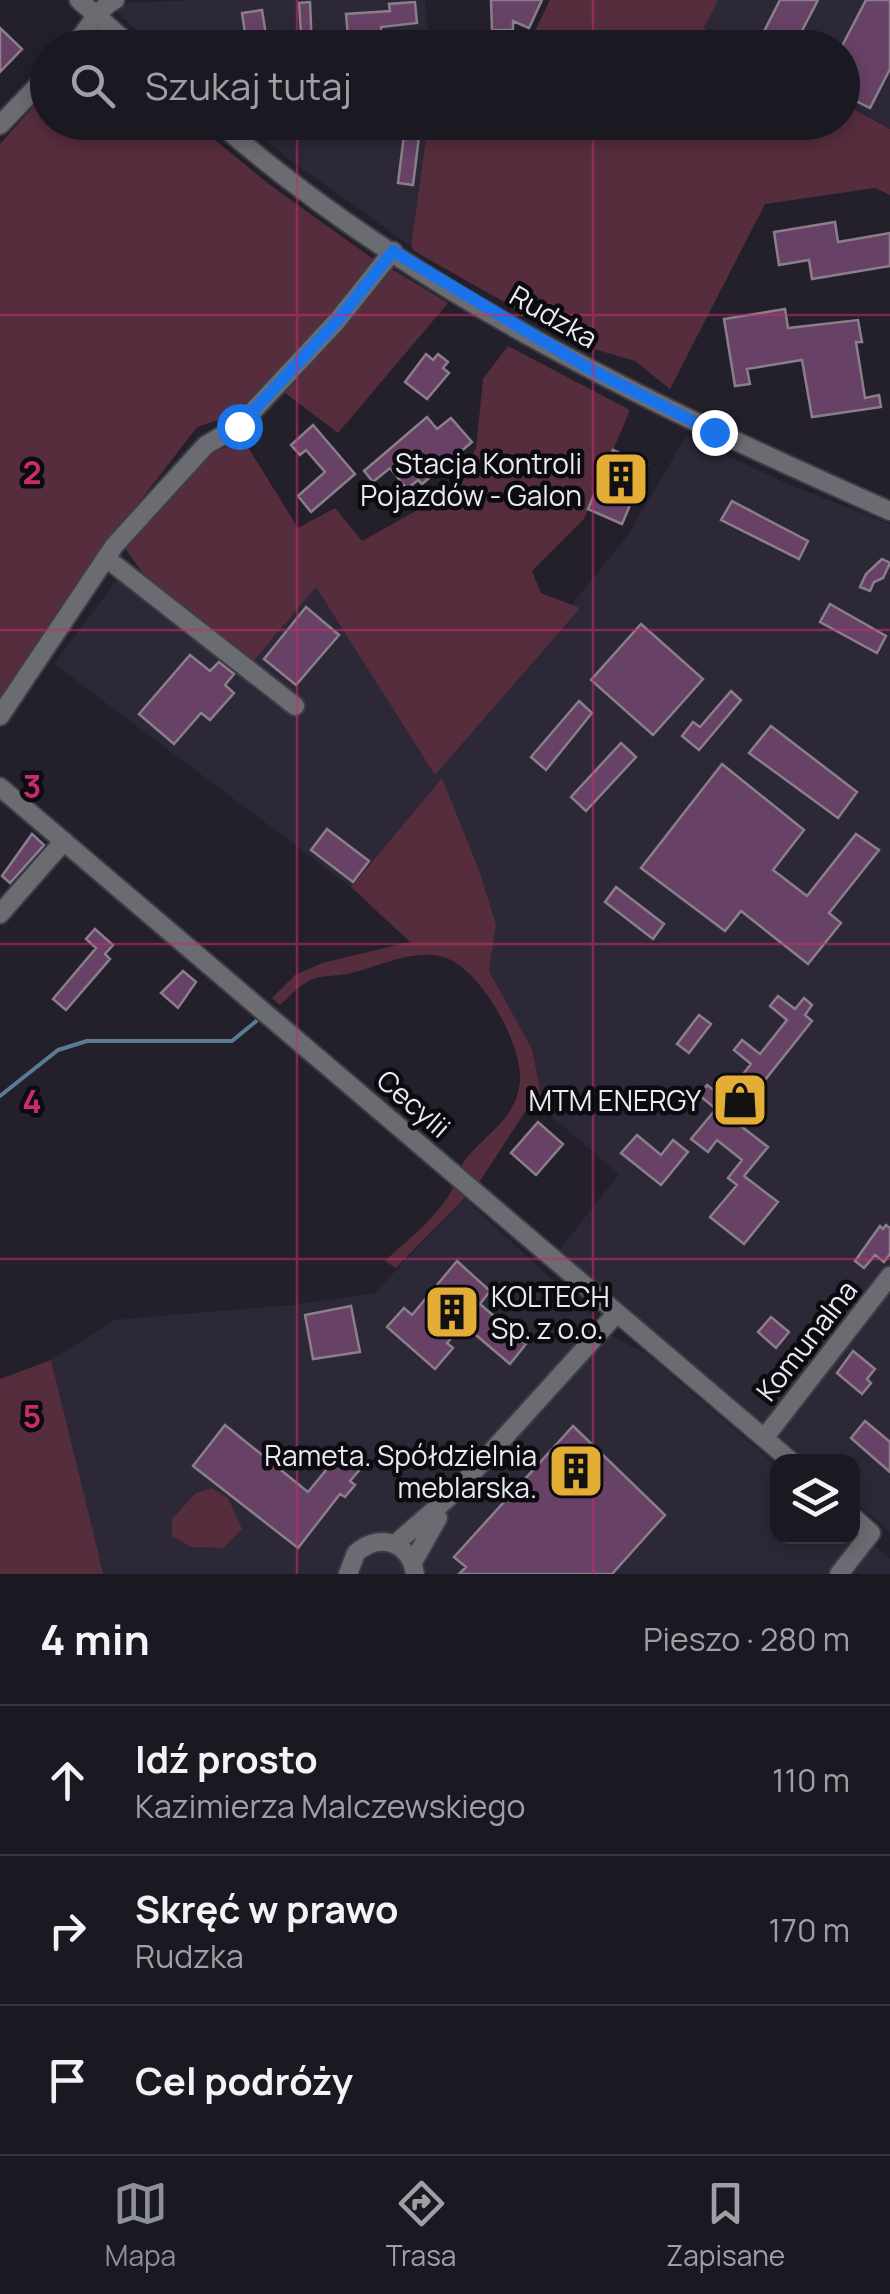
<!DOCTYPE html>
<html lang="pl">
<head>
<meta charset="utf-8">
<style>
  :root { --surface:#1a1820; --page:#27252d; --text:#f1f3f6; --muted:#9fa0a5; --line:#38373e; --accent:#8c9099 }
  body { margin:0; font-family:Manrope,sans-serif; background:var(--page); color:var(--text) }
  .controls { position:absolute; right:30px; bottom:30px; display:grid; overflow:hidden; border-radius:20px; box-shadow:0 5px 15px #0003 }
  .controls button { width:90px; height:90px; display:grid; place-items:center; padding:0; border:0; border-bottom:2px solid var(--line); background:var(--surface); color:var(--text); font:50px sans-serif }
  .stop { position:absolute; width:30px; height:30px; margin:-22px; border:8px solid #1a73e8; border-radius:50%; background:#fff }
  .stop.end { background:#1a73e8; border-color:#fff; box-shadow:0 2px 10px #0008 }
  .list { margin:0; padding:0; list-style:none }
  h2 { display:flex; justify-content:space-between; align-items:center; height:130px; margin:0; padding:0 40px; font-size:42px }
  h2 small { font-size:32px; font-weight:400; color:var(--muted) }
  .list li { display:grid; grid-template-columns:65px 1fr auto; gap:30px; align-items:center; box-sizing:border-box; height:150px; padding:0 40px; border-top:2px solid var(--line) }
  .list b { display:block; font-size:38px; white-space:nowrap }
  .list p { margin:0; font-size:32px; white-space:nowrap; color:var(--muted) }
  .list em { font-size:32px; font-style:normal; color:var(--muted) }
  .icon { flex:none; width:55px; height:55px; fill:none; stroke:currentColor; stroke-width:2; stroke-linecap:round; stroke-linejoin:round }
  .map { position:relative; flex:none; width:890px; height:1574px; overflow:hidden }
  .search { position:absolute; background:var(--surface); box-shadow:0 5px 15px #0003; left:30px; right:30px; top:30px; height:110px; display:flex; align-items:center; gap:25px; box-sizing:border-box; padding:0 35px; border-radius:55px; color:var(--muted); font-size:38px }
  .sheet { height:580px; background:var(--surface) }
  nav { display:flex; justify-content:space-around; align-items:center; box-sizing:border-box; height:140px; border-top:2px solid var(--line); background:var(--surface); font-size:28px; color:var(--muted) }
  nav a { display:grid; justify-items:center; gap:5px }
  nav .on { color:var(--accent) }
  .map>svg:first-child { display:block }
</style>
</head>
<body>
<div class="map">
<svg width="890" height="1574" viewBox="0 0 890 1574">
  <rect width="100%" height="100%" fill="#23202b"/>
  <path fill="#2d2838" d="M 198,0 L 425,0 L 430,47 L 155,47 L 108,4 Z
    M 718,0 L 890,0 L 890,128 L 843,103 L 842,48 L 740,47 L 704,28 Z
    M 244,123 L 428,123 L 411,246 L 301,168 Z
    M 686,436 L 783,482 L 890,524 L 890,1532 L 853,1500 L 852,1462 L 807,1461 L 558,1252 L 619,1174 L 544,1110 L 532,1049 L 489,971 L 496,925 L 442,778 L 351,887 L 54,664 L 117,580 L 247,661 L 316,576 L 437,770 L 629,534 Z
    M 464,1198 L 615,1338 L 647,1354 L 777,1466 L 778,1536 L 852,1536 L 853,1528 L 890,1559 L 890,1574 L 103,1574 L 51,1360 L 115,1320 L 293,1305 L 375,1293 Z"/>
  <path fill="#562d3d" d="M 550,0 L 718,0 L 704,28 L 739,47 L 527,47 Z
    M 47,91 L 48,122 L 194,123 L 270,185 L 376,261 L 315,335 L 243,412 L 197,427 L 90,566 L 0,699 L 0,144 Z
    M 843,103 L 890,129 L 890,195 L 875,188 L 765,204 L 670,389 L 635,361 L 580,345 L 414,251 L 411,246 L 428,123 L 842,122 Z
    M 392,269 L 448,303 L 338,433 L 285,393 Z
    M 508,346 L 630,410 L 584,519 L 532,571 L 541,593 L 580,608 L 435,775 L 316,587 L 250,665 L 142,572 L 125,548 L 213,453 L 235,443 L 246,444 L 298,528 L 335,508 L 362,541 L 441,497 L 476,449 L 483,379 Z
    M 442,778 L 480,873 L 496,925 L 489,971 L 532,1049 L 544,1110 L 534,1105 L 525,1112 L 478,1184 L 396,1268 L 385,1261 C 407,1240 439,1216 453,1188 C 458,1179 458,1169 465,1160 C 485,1134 517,1119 520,1081 C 523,1045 480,967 443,957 C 413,948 376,968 347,974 C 337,976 326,975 316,978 C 302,982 291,995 280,1005 L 272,998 L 295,975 L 322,963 L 410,942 L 351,887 Z
    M 51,1360 L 98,1552 L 103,1574 L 0,1574 L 0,1379 Z
    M 212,1488 L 228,1498 L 242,1529 L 223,1548 L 191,1547 L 172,1536 L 172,1519 L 196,1493 Z"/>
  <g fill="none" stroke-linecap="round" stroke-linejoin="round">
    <path stroke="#5a7b94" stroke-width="4" d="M 0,1096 L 58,1050 L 87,1041 L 232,1041 L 260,1018"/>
  </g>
  <path fill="#674166" stroke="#8a7f89" stroke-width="2.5" d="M 491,0 L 542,0 L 529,28 L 513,21 L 513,30 L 492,30 Z
    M 780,0 L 818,0 L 793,48 L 767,48 L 758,43 Z
    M 866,0 L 890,0 L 890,69 L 870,108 L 842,94 L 842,46 Z
    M 310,2 L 312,48 L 277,48 L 277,36 L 301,34 L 299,3 Z
    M 415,2 L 417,23 L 381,27 L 382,48 L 349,48 L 346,14 L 390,11 L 389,4 Z
    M 262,10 L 266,35 L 246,39 L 242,13 Z
    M 0,28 L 22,49 L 0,72 Z
    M 404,135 L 419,137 L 413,185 L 398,183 Z
    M 835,222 L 838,242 L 890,233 L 890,266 L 812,279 L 809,260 L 779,265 L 774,232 Z
    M 785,309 L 788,328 L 858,320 L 862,342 L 856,342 L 865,398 L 879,395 L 881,407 L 812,417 L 802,360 L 747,369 L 750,384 L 735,386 L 724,319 Z
    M 426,354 L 433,360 L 438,354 L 448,362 L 443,368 L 449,373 L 427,399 L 405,382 Z
    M 427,417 L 437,429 L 451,418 L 472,442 L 422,484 L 418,480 L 407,489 L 390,468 L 373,482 L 364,471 Z
    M 313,425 L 355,474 L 311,512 L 298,496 L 325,472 L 306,450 L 300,455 L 291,445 Z
    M 613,450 L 647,465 L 622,524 L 588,509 Z
    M 732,501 L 808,541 L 799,559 L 721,520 Z
    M 882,559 L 890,563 L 883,578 L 874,582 L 870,591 L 860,587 L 866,574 Z
    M 830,604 L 886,636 L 877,653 L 820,622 Z
    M 306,607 L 339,635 L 296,685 L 264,659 Z
    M 641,624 L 703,679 L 653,735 L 591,680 Z
    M 190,655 L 210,671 L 219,662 L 234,674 L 225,685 L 234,693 L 210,720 L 201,713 L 174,744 L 139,714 Z
    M 731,691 L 741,700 L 699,750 L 682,736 L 693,722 L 700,727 Z
    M 579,701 L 592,713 L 546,770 L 531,757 Z
    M 771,726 L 857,792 L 838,818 L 749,753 Z
    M 621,743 L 636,757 L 586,811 L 571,797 Z
    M 722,764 L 804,830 L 773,870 L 807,896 L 856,834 L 879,850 L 829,913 L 841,923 L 808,964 L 741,911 L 725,931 L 641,868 Z
    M 327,829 L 369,861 L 353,882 L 311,850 Z
    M 32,834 L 44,845 L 10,883 L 2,876 Z
    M 616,887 L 664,924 L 653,939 L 605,902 Z
    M 95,929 L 113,945 L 105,954 L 110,959 L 66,1010 L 53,999 L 96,948 L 86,939 Z
    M 183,971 L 196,982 L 178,1008 L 161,993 Z
    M 778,996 L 795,1009 L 804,998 L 812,1005 L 805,1015 L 812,1021 L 733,1120 L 768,1147 L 744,1176 L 778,1202 L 744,1244 L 710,1217 L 737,1185 L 728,1178 L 742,1160 L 717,1140 L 708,1152 L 691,1139 L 716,1109 L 699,1095 L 707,1085 L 724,1098 L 751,1064 L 734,1050 L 742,1040 L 760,1054 L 787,1020 L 770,1006 Z
    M 699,1015 L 711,1024 L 689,1053 L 677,1044 Z
    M 538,1122 L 563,1144 L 536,1175 L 511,1153 Z
    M 637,1135 L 661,1155 L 673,1140 L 688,1152 L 661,1185 L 621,1153 Z
    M 886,1225 L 890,1228 L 890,1254 L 884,1262 L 875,1255 L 864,1268 L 855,1261 L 880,1226 L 883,1229 Z
    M 457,1261 L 490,1291 L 480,1304 L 526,1344 L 510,1364 L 463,1324 L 447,1343 L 453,1348 L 435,1369 L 387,1327 L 404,1308 L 412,1315 Z
    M 351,1306 L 360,1352 L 313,1359 L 305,1315 Z
    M 771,1317 L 789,1332 L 776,1348 L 758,1332 Z
    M 853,1351 L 875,1369 L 867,1379 L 871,1383 L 862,1394 L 837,1373 Z
    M 865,1421 L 890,1442 L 890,1472 L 851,1438 Z
    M 225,1425 L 308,1492 L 341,1452 L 362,1467 L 350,1481 L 355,1485 L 345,1497 L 340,1494 L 298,1548 L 193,1466 Z
    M 573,1426 L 665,1515 L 612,1574 L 459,1574 L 466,1567 L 454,1557 Z"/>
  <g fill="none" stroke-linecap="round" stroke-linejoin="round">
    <g stroke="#3f3c47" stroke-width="22">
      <path id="minor" d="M 79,0 L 133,48
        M 72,48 C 85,34 99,7 115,0
        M 218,122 C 414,293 655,407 890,511
        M 0,125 L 48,75
        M 106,558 L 295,706
        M 0,716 L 114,546 L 206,445 L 239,426 L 337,321 L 393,251
        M 0,787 L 792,1462
        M 0,914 L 64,841
        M 765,1437 L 890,1276
        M 395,1544 L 455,1492 L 617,1313
        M 413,1562 L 438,1518
        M 348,1574 L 356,1553 C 380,1532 410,1542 415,1574
        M 839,1574 L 871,1533 L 852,1516"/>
    </g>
    <use href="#minor" stroke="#6a6c72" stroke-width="18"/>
  </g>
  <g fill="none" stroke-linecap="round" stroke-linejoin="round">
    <path stroke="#1a73e8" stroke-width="12" d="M 239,426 L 337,321 L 393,251 L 590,369 L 714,432"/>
  </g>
  <path fill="none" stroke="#c62d6a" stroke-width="2.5" stroke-opacity="0.55" d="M 297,0 L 297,48M 593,0 L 593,48M 297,122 L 297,1574M 593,122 L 593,1574M 0,315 L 890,315M 0,630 L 890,630M 0,944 L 890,944M 0,1259 L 890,1259"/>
  <defs>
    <g id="building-square" transform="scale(2.875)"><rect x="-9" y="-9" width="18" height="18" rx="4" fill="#e4ad35" stroke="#0c0b0f"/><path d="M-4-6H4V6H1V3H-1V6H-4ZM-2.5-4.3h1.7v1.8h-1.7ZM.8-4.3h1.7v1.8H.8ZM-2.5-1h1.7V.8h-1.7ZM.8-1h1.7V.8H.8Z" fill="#111"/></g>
    <g id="shop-square" transform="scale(2.875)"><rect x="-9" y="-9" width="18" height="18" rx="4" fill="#e4ad35" stroke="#0c0b0f"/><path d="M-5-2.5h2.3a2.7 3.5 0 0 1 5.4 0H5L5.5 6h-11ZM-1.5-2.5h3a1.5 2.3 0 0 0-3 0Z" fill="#111"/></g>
  </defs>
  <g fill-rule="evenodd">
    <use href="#building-square" x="621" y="479"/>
    <use href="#shop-square" x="740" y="1100"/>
    <use href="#building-square" x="452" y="1312"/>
    <use href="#building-square" x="576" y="1471"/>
  </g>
  <g text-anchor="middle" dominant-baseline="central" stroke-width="9" stroke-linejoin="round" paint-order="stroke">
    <g font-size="28" fill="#ebe9f1" stroke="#0c0b0f">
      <text transform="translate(554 316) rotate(30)">Rudzka</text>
      <text transform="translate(414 1103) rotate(41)">Cecylii</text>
      <text transform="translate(806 1340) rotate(-52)">Komunalna</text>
    </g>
    <g font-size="28" fill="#ebe9f1" stroke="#0c0b0f" text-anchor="end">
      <text x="582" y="463">Stacja Kontroli<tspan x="582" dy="32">Pojazdów - Galon</tspan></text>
      <text x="701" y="1100">MTM ENERGY</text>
      <text x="491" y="1296" text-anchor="start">KOLTECH<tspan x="491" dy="32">Sp. z o.o.</tspan></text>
      <text x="537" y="1455">Rameta. Spółdzielnia<tspan x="537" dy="32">meblarska.</tspan></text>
    </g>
  </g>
  <g font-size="32" text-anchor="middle" font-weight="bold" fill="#c62d6a" stroke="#0c0b0f" stroke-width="9" stroke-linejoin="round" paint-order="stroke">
    <text x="32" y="484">2</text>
    <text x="32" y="798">3</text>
    <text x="32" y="1113">4</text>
    <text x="32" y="1428">5</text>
  </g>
</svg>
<div class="controls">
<button><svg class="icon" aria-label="layers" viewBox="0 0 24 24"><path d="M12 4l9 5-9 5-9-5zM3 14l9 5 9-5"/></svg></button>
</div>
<div class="stop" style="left:239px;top:426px"></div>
<div class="stop end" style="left:714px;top:432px"></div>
<div class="search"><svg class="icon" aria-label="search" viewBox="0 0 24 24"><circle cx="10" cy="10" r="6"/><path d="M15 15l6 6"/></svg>Szukaj tutaj</div>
</div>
<section class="sheet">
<h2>4 min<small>Pieszo · 280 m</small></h2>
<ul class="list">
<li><svg class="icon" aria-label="ahead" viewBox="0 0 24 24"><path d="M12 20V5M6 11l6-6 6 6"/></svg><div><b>Idź prosto</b><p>Kazimierza Malczewskiego</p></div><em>110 m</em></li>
<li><svg class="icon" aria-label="right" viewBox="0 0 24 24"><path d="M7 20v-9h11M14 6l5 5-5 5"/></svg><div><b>Skręć w prawo</b><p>Rudzka</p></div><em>170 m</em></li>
<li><svg class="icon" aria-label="arrive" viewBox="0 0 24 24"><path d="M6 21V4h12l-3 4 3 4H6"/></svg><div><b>Cel podróży</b></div></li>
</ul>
</section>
<nav>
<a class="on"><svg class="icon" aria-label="map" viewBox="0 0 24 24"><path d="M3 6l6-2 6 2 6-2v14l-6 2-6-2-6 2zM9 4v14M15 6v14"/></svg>Mapa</a>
<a><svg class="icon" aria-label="directions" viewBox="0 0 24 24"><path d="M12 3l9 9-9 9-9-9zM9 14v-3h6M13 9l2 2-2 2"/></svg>Trasa</a>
<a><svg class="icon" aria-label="saved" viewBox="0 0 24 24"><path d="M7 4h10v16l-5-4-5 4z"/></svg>Zapisane</a>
</nav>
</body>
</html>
